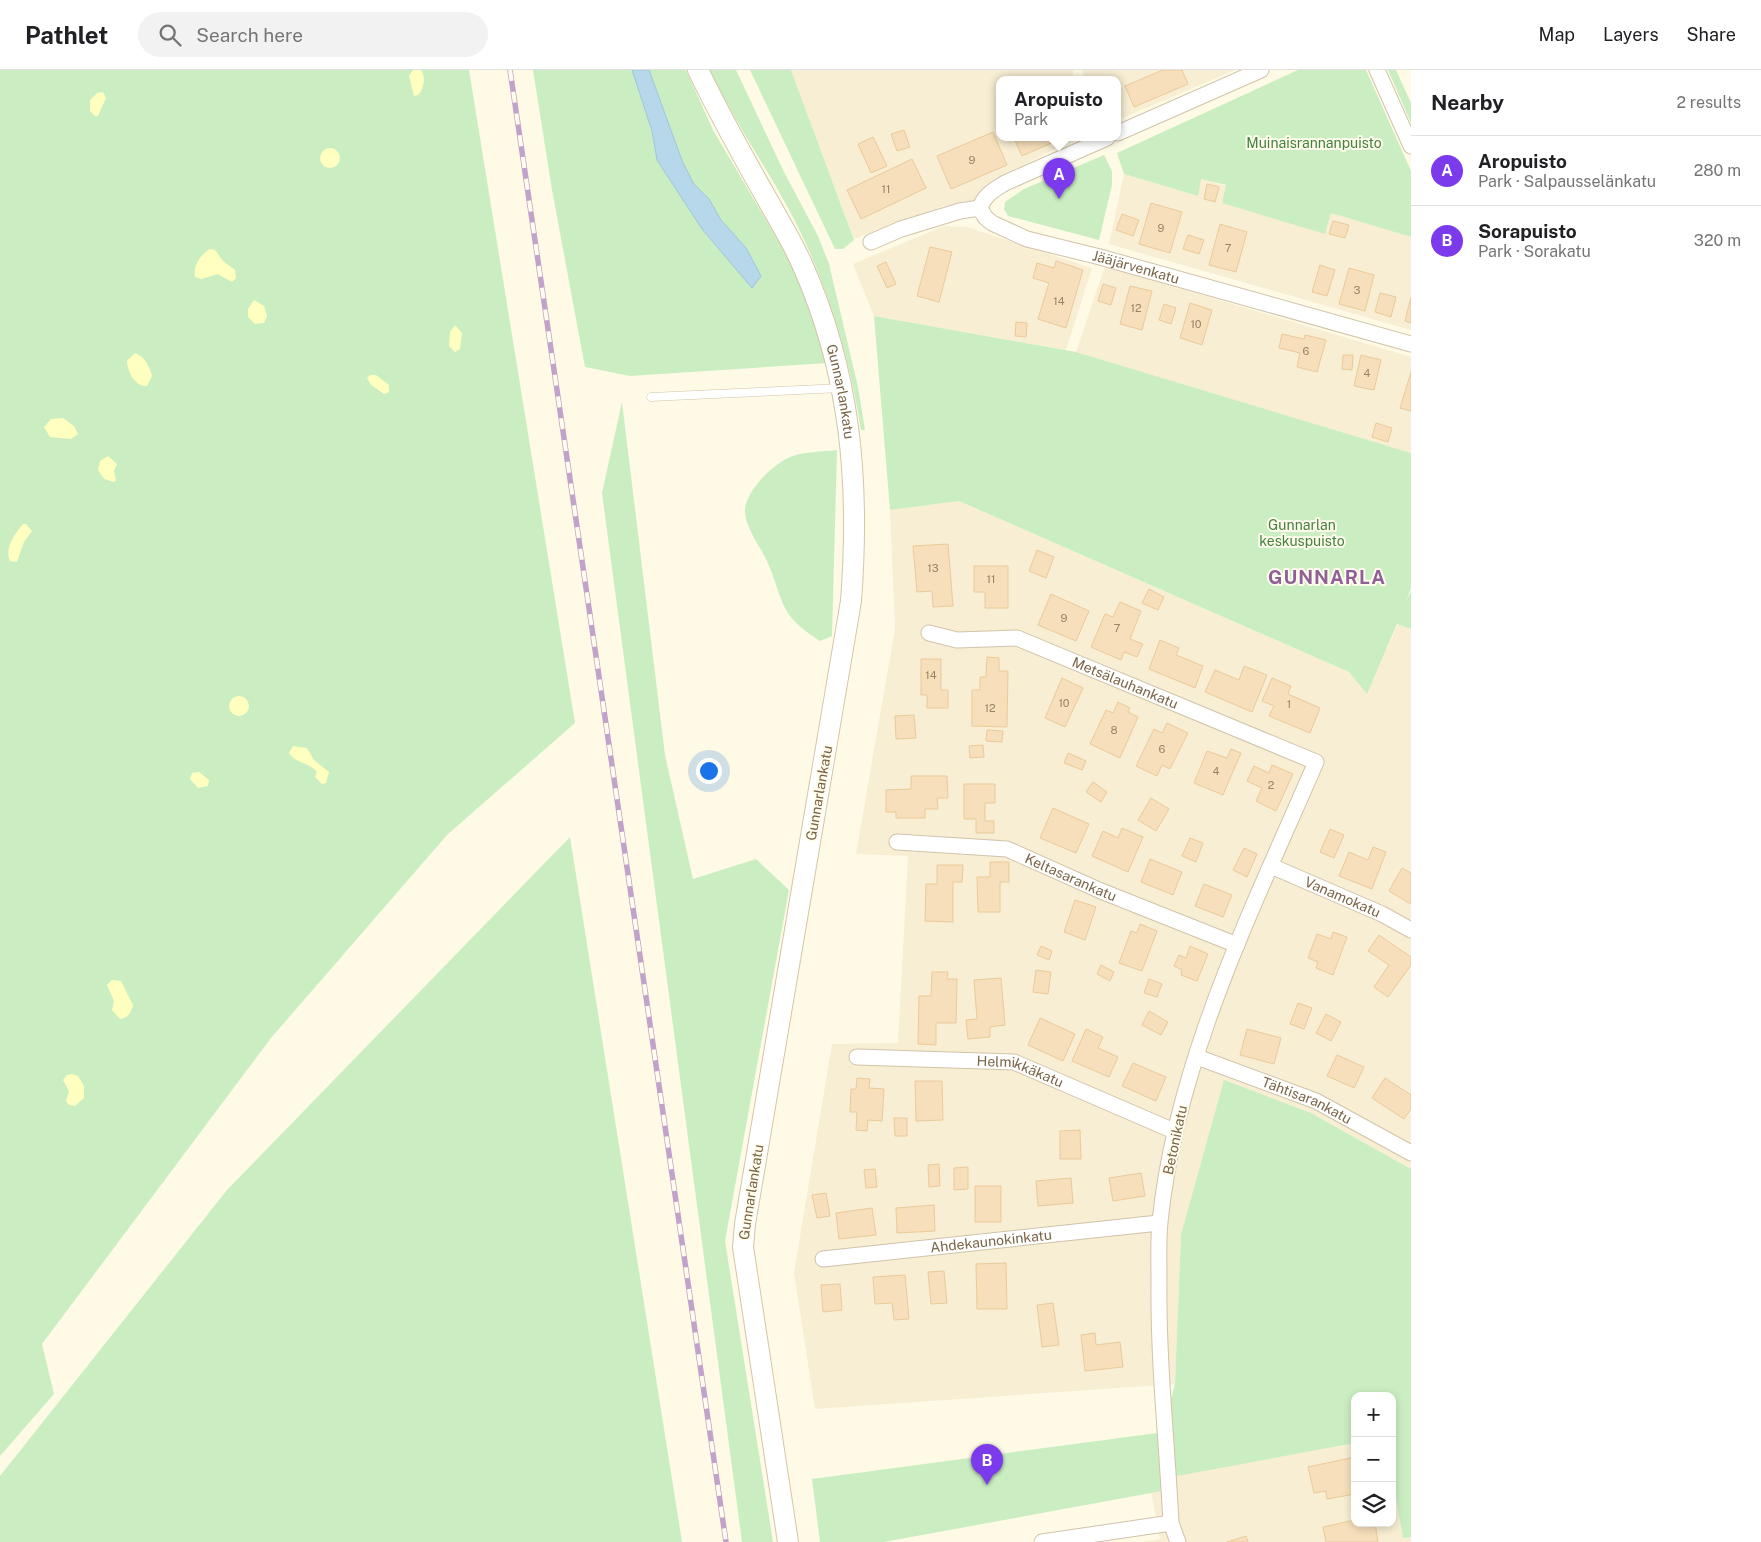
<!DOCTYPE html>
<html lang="en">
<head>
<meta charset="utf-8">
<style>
  :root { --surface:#fff; --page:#f2f2f2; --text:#202124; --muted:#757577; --line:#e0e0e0; --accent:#7c3aed }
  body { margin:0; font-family:"Public Sans",sans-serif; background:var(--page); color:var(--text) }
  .controls { position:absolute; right:15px; bottom:15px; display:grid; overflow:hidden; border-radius:10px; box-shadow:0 2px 8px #0003 }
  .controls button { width:45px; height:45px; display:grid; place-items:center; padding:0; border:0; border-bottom:1px solid var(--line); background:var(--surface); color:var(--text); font:25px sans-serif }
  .you { position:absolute; left:708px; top:700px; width:18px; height:18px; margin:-12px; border:4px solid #fff; border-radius:50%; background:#1a73e8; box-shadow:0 0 0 8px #1a73e833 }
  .badge { display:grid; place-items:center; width:32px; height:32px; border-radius:50%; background:var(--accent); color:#fff; font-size:16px; font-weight:700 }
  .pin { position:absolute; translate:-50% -41px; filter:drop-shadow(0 1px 2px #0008) }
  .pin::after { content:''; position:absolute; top:26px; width:18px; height:15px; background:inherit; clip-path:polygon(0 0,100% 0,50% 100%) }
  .popup { position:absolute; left:996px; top:6px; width:125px; height:65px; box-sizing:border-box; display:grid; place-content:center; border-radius:10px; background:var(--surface); filter:drop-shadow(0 1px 4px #0005); font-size:16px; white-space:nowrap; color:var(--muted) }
  .popup b { font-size:19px; color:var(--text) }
  .popup::after { content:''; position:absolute; left:50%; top:100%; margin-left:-10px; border:10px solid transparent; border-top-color:var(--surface) }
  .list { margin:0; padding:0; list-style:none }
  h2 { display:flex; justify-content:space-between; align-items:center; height:65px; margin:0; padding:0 20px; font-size:21px }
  h2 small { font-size:16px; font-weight:400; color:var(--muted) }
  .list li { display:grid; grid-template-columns:32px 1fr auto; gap:15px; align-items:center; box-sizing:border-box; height:70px; padding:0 20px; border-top:1px solid var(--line) }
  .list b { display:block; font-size:19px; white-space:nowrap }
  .list p { margin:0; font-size:16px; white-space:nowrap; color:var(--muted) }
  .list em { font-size:16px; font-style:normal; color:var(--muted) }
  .icon { flex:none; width:28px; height:28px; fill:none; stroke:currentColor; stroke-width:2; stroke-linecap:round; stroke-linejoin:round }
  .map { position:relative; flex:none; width:1411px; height:1472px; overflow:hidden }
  header { display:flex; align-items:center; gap:30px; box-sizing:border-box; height:70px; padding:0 25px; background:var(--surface); border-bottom:1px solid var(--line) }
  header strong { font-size:24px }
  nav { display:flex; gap:28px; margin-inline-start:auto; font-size:18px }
  .search { width:350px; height:45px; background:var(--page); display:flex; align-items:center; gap:12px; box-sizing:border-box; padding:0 18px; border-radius:28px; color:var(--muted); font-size:19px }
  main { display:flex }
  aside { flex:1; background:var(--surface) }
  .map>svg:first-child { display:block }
</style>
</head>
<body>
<header>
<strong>Pathlet</strong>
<div class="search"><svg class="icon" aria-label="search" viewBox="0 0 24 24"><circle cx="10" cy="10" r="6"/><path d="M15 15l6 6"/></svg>Search here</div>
<nav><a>Map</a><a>Layers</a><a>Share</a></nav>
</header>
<main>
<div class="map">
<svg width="1411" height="1472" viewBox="0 0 1411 1472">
  <rect width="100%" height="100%" fill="#fefae5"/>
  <path fill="#f7eed3" d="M 791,0 L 1073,0 L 1073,10 L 1000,10 L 1000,68 L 1077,68 L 1015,99 L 989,116 L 973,133 L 944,136 L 854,169 Z
    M 1083,0 L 1235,0 L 1118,50 L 1118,10 L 1084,10 Z
    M 1124,104 L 1197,126 L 1201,109 L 1226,116 L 1222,133 L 1325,163 L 1331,143 L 1411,167 L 1411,260 L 1109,174 Z
    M 944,156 L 967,157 L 1092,198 L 1066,280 L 874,246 L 853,194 Z
    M 1105,196 L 1411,287 L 1411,383 L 1076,282 Z
    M 959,431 L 1349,602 L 1367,623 L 1398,554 L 1411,559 L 1411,1099 L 1311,1043 L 1181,1165 L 1175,1314 L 815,1339 L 794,1203 L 832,974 L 898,973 L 908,786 L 856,784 L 895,559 L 890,440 Z
    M 1355,1373 L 1355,1453 L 1392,1453 L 1392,1405 L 1403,1468 L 1411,1467 L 1411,1472 L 1142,1472 L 1160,1469 L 1149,1411 Z"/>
  <path fill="#caeec2" d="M 0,0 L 469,0 L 575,653 L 447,765 L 271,968 L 42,1274 L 54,1324 L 0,1386 Z
    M 533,0 L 632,0 L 652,61 L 657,90 L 702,159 L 752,217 L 746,178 L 721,150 L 709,129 L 694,114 L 683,93 L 649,0 L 686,0 L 713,60 L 796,201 L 827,293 L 630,306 L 585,297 L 552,120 Z
    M 709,0 L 736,0 L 784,102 L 818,166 L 829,194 L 858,317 L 865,360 L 861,360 C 850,289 829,220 797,155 C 782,125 765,98 748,70 C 734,47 722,23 709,0 Z
    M 750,0 L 791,0 L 854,170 L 843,179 L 835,179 Z
    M 1298,0 L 1366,0 L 1411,101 L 1411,167 L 1331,143 L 1325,164 L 1222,133 L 1226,115 L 1201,109 L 1198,126 L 1124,104 L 1117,83 Z
    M 1388,0 L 1396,0 L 1411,33 L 1411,53 Z
    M 1104,85 L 1112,101 L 1112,115 L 1099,170 L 1008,146 L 1004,139 L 1005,132 L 1024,119 Z
    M 874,246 L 1076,282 L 1411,383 L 1411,518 L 1406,532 L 1411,521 L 1411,559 L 1397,554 L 1367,624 L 1349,602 L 959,431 L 890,440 Z
    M 622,332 L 665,685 L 693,809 L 756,789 L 789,820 L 725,1171 L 773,1472 L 742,1472 L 602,423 Z
    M 837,380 L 832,566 L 820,571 C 778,544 785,533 767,491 C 760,476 746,459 745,442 C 744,423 771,396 788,388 C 802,381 823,382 837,380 Z
    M 570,767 L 682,1472 L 0,1472 L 0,1406 L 227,1120 Z
    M 1224,1010 L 1311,1043 L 1411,1099 L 1411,1467 L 1403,1468 L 1392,1405 L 1392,1326 L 1355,1326 L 1355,1373 L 1161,1409 L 1162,1421 L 884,1472 L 820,1472 L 812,1409 L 1157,1363 L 1159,1374 L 1175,1314 L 1181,1165 Z"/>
  <path fill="#ffffbf" d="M 413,0 L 421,0 C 426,7 424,19 418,25 L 414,26 L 409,6 Z
    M 103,22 L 106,28 L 98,46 L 95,46 L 90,41 L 90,30 L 97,23 Z
    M320 88a10 10 0 1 1 20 0a10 10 0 1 1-20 0Z
    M 210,179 L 215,180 L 223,191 L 235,200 L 236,208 L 232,212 L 218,204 L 201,209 L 195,207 C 193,195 201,184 210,179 Z
    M 254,230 L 264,236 L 267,246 L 264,253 L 255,254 L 248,247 L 248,239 Z
    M 455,255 L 462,263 L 460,279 L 455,282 L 449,276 L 450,262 Z
    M 135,283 C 145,287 149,295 152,306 L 147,316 C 134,316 128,302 127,291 Z
    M 370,305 L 376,305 L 389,315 L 389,322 L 384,324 L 371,315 L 367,308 Z
    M 63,348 L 74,356 L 78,364 L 71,369 L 50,367 L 44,357 L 51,349 Z
    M 108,386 L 117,394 L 114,401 L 116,410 L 114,412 L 104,409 L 98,400 L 100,391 Z
    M 23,454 L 26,454 L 32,461 L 24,472 L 17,492 L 10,491 C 4,479 15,463 23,454 Z
    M229 636a10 10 0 1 1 20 0a10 10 0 1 1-20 0Z
    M 293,676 L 307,678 L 314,690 L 329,702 L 326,713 L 322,714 L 315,707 L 317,702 C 309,692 296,694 289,683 Z
    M 199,702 L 209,710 L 208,716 L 198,718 L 190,709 L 192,703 Z
    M 112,910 L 121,911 L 133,935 C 131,943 128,948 120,949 L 112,940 L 114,931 L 107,915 Z
    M 72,1004 L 78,1006 L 84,1016 L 84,1028 L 75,1036 L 69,1035 L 66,1031 L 69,1021 L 63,1010 L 67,1005 Z"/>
  <path fill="#b7d8ea" stroke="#9dc5dd" d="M 632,0 L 649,0 L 683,93 L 694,114 L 709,129 L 721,150 L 746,178 L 761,206 L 752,218 L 702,159 L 657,90 L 652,61 Z"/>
  <path fill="#f6dfba" stroke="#ebca99" d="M 1163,0 L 1182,0 L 1188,14 L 1134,37 L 1125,16 Z
    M 904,60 L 910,77 L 897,81 L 891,64 Z
    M 993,62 L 1007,95 L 951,119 L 937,86 Z
    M 873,67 L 887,96 L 871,103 L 858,74 Z
    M 1014,68 L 1063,68 L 1022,86 Z
    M 912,89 L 926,118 L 861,149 L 847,120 Z
    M 1207,114 L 1219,117 L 1215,132 L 1204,129 Z
    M 1151,133 L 1182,142 L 1170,183 L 1139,174 Z
    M 1122,144 L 1139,150 L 1133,166 L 1116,160 Z
    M 1333,151 L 1349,155 L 1345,168 L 1329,164 Z
    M 1220,154 L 1247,162 L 1236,202 L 1209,195 Z
    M 1188,165 L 1204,170 L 1199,184 L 1183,179 Z
    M 930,177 L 952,182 L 939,232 L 917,226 Z
    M 1056,191 L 1083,200 L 1066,258 L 1038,249 L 1049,213 L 1033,208 L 1037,193 L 1054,198 Z
    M 886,192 L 896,214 L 887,218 L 877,196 Z
    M 1320,195 L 1335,200 L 1327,226 L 1312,222 Z
    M 1349,198 L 1374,205 L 1365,241 L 1339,234 Z
    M 1103,214 L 1116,218 L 1111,235 L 1098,231 Z
    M 1130,216 L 1152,221 L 1142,260 L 1120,254 Z
    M 1380,223 L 1396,227 L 1391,247 L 1375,242 Z
    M 1411,227 L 1411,253 L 1405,251 Z
    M 1190,233 L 1212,240 L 1202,275 L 1180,268 Z
    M 1164,234 L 1176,238 L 1171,254 L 1159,250 Z
    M 1016,252 L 1027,253 L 1026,267 L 1015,266 Z
    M 1282,264 L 1304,269 L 1305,265 L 1326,270 L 1317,302 L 1297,297 L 1300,283 L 1279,278 Z
    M 1343,285 L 1353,285 L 1352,300 L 1342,299 Z
    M 1361,285 L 1381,290 L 1374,320 L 1354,316 Z
    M 1411,302 L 1411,341 L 1400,338 Z
    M 1376,353 L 1392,358 L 1388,372 L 1372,367 Z
    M 948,474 L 953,536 L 933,537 L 932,521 L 917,522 L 913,476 Z
    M 1037,480 L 1054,487 L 1046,508 L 1029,501 Z
    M 974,496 L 1008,496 L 1008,538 L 985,538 L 985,522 L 974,522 Z
    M 1149,519 L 1164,527 L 1158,540 L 1142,533 Z
    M 1051,524 L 1089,541 L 1076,571 L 1038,555 Z
    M 1120,532 L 1141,541 L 1130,569 L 1143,574 L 1137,587 L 1124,582 L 1121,590 L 1091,577 L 1105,544 L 1113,547 Z
    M 1160,570 L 1179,578 L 1176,585 L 1203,596 L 1195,618 L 1149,599 Z
    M 987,587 L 999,588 L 999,601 L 1008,601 L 1007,657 L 972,656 L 972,620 L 980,620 L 980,607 L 986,607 Z
    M 921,589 L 941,589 L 941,620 L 948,620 L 948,638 L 927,638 L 927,625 L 921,625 Z
    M 1244,596 L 1267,605 L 1252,642 L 1205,622 L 1215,600 L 1239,610 Z
    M 1062,608 L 1083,618 L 1065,657 L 1045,648 Z
    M 1272,608 L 1291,616 L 1288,624 L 1320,638 L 1310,663 L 1269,646 L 1274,636 L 1262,631 Z
    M 1118,632 L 1130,638 L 1128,642 L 1138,647 L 1120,688 L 1090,674 L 1106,640 L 1113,643 Z
    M 914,645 L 916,668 L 896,669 L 895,646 Z
    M 1167,653 L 1188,663 L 1170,699 L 1162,695 L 1157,706 L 1136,696 L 1154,659 L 1162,663 Z
    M 987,660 L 1003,661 L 1002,672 L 986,671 Z
    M 983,675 L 984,687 L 970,688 L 969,676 Z
    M 1231,679 L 1241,683 L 1223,725 L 1194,713 L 1207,681 L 1227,688 Z
    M 1068,683 L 1086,691 L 1082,700 L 1064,693 Z
    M 1272,695 L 1293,704 L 1276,741 L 1256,731 L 1262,718 L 1247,711 L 1254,696 L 1269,703 Z
    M 911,706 L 947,706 L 948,728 L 937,728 L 938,739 L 925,739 L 925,748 L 896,748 L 896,742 L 886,742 L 886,720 L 911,719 Z
    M 1093,712 L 1107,722 L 1101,732 L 1086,722 Z
    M 964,714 L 995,714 L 995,733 L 985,733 L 985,751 L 994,751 L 994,763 L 976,763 L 976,749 L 964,749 Z
    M 1151,728 L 1169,739 L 1156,761 L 1138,750 Z
    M 1053,738 L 1089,754 L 1076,783 L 1040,768 Z
    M 1122,758 L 1143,767 L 1128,802 L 1092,786 L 1103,761 L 1118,768 Z
    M 1330,759 L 1344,765 L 1334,788 L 1320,782 Z
    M 1190,768 L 1203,773 L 1196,792 L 1182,786 Z
    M 1373,777 L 1386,782 L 1372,819 L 1339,806 L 1349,782 L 1368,790 Z
    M 1244,778 L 1257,784 L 1247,807 L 1233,800 Z
    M 1150,789 L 1182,802 L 1173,825 L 1141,812 Z
    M 990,792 L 1009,792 L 1009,812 L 1000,812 L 1000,842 L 978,842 L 977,807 L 990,807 Z
    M 937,795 L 963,795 L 962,812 L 953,812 L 953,852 L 925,851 L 926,814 L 937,814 Z
    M 1402,798 L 1411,803 L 1411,834 L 1389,821 Z
    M 1204,814 L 1232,825 L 1223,847 L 1195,836 Z
    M 1075,830 L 1096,837 L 1085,870 L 1064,862 Z
    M 1140,854 L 1157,861 L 1142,901 L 1119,893 L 1131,861 L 1137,863 Z
    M 1333,862 L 1347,867 L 1333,905 L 1316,898 L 1318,892 L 1308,888 L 1317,864 L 1331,869 Z
    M 1379,865 L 1411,887 L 1411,895 L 1388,927 L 1374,917 L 1389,895 L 1368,881 Z
    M 1041,876 L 1052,881 L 1049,890 L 1037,885 Z
    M 1190,876 L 1208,884 L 1197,911 L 1181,905 L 1182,900 L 1174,896 L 1179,885 L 1186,888 Z
    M 1101,895 L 1114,902 L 1110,911 L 1097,904 Z
    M 1036,900 L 1051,902 L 1048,924 L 1033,922 Z
    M 932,902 L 948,902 L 947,909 L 957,909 L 956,953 L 936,953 L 936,975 L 918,974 L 919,926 L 931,926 Z
    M 1001,908 L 1005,955 L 990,957 L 990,967 L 968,969 L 966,950 L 977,949 L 974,910 Z
    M 1149,909 L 1162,914 L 1157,927 L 1144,923 Z
    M 1298,933 L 1312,938 L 1304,959 L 1290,954 Z
    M 1149,941 L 1168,952 L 1161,965 L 1142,955 Z
    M 1326,944 L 1341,952 L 1331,971 L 1316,963 Z
    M 1040,948 L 1075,964 L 1063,991 L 1028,975 Z
    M 1086,959 L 1103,967 L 1098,978 L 1118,987 L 1109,1007 L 1072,991 Z
    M 1247,959 L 1281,968 L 1274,994 L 1240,985 Z
    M 1337,985 L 1364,997 L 1354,1018 L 1327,1006 Z
    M 1133,993 L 1166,1007 L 1156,1031 L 1122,1016 Z
    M 857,1008 L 870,1009 L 869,1018 L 884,1019 L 882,1051 L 868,1050 L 867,1061 L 856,1060 L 857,1042 L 850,1042 L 851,1019 L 856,1019 Z
    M 1385,1008 L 1411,1025 L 1411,1039 L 1404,1049 L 1372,1028 Z
    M 915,1011 L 942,1011 L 943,1050 L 916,1051 Z
    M 894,1048 L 907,1048 L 907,1066 L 895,1066 Z
    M 1080,1060 L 1081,1089 L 1060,1089 L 1060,1061 Z
    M 939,1094 L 940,1116 L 929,1117 L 928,1095 Z
    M 968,1097 L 968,1119 L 954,1120 L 954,1098 Z
    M 875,1099 L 877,1117 L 866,1118 L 864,1100 Z
    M 1141,1103 L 1145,1126 L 1113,1131 L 1109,1108 Z
    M 1071,1108 L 1073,1133 L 1038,1136 L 1036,1111 Z
    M 975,1116 L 1001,1116 L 1001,1152 L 975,1152 Z
    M 826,1123 L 830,1146 L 817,1148 L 812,1125 Z
    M 934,1135 L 935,1161 L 897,1163 L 896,1138 Z
    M 872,1138 L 876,1165 L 839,1169 L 836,1143 Z
    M 1006,1193 L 1007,1239 L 977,1239 L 976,1194 Z
    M 944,1201 L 947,1233 L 931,1234 L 928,1202 Z
    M 905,1205 L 909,1249 L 894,1250 L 892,1233 L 875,1234 L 873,1207 Z
    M 840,1214 L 842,1240 L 823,1242 L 821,1215 Z
    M 1053,1233 L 1059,1275 L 1042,1277 L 1037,1235 Z
    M 1095,1263 L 1096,1275 L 1120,1272 L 1123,1297 L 1085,1301 L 1081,1265 Z
    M 1355,1387 L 1355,1424 L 1327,1429 L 1326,1421 L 1314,1423 L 1308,1397 Z
    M 1355,1450 L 1355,1453 L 1375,1453 L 1378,1472 L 1326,1472 L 1323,1457 Z
    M 1246,1466 L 1248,1472 L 1227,1472 Z"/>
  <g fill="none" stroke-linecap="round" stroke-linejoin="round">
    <g stroke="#d1c3aa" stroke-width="9">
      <path id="lane" d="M 651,327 L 842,318"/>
    </g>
    <g stroke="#d1c3aa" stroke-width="17">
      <g id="street">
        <path d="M 1377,0 L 1411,76"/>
        <path d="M 1118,63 L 1261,0"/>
        <path d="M 980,138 C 984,125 994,120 1005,113 L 1107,68"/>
        <path id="s1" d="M 871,172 L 901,159 L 960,141 L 980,138 L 985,147 L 992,153 L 1027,169 L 1100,187 L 1411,274"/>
        <path id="s2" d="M 929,563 L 957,570 L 1017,568 L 1316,692 C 1253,838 1176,991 1160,1152 C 1158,1171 1159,1192 1159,1211 C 1158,1292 1167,1372 1171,1453 L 1178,1472"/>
        <path id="s3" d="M 897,772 L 1007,779 L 1101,821 L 1237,875"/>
        <path id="s4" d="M 1271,796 L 1382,844 L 1411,860"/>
        <path id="s5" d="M 857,987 L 1014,992 L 1174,1061"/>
        <path id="s6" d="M 1197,987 L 1316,1031 L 1411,1083"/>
        <path id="s7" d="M 823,1189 L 1159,1153"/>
        <path d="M 1042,1472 L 1171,1453"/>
      </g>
    </g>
    <g stroke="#d5c5a7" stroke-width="22">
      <g id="secondary">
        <path id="s8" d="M 698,0 C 719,43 742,85 766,127 C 778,149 792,171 802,194 C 851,303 860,413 851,531 L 745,1154 L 743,1177 L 788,1472"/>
      </g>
    </g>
    <use href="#lane" stroke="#fff" stroke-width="8"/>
    <use href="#street" stroke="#fff" stroke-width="15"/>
    <use href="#secondary" stroke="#fff" stroke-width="20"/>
    <g stroke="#c0a2ca" stroke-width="5.5">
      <path id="rail" d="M 510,0 L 726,1472"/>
    </g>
    <use href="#rail" stroke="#fffcee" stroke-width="4" stroke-dasharray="11" stroke-linecap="butt"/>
  </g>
  <g text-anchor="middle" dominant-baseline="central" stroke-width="4" stroke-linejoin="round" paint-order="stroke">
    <g font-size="11" fill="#998364">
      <text x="972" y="90">9</text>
      <text x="886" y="119">11</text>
      <text x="1161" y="158">9</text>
      <text x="1228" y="178">7</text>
      <text x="1357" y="220">3</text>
      <text x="1059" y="231">14</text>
      <text x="1136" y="238">12</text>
      <text x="1196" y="254">10</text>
      <text x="1306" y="281">6</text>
      <text x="1367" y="303">4</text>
      <text x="933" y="498">13</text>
      <text x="991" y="509">11</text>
      <text x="1064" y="548">9</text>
      <text x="1117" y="558">7</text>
      <text x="931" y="605">14</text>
      <text x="1064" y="633">10</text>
      <text x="1289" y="634">1</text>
      <text x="990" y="638">12</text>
      <text x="1114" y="660">8</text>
      <text x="1162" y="679">6</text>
      <text x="1216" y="701">4</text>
      <text x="1271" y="715">2</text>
    </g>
    <g font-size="14" fill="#43823e" stroke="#fffcee">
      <text x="1314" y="73">Muinaisrannanpuisto</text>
      <text x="1302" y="455">Gunnarlan<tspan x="1302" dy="16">keskuspuisto</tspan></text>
    </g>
    <g font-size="14" fill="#7a6447" stroke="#fffcee">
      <text stroke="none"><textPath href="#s1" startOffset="285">Jääjärvenkatu</textPath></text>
      <text stroke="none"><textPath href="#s8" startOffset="354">Gunnarlankatu</textPath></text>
      <text stroke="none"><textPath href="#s2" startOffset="206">Metsälauhankatu</textPath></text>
      <text transform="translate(819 723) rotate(-80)">Gunnarlankatu</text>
      <text stroke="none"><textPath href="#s3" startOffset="180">Keltasarankatu</textPath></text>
      <text stroke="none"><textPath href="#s4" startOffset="78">Vanamokatu</textPath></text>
      <text stroke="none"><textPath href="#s5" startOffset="165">Helmikkäkatu</textPath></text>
      <text stroke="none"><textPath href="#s6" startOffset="118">Tähtisarankatu</textPath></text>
      <text transform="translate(1175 1070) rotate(-78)">Betonikatu</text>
      <text transform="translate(751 1122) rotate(-81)">Gunnarlankatu</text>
      <text stroke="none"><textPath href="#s7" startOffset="169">Ahdekaunokinkatu</textPath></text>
    </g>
    <g font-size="19" font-weight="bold" letter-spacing="1" fill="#905f97" stroke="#fffcee">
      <text x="1327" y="507">GUNNARLA</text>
    </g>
  </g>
</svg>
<div class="controls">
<button>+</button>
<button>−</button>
<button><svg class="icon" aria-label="layers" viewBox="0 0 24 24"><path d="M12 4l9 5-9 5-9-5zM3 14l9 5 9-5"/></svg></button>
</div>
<div class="you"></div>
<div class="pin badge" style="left:1059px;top:129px">A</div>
<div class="popup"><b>Aropuisto</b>Park</div>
<div class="pin badge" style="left:987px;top:1415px">B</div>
</div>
<aside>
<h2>Nearby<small>2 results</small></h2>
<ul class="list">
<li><span class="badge">A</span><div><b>Aropuisto</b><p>Park · Salpausselänkatu</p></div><em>280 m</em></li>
<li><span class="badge">B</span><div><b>Sorapuisto</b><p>Park · Sorakatu</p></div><em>320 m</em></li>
</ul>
</aside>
</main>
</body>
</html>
